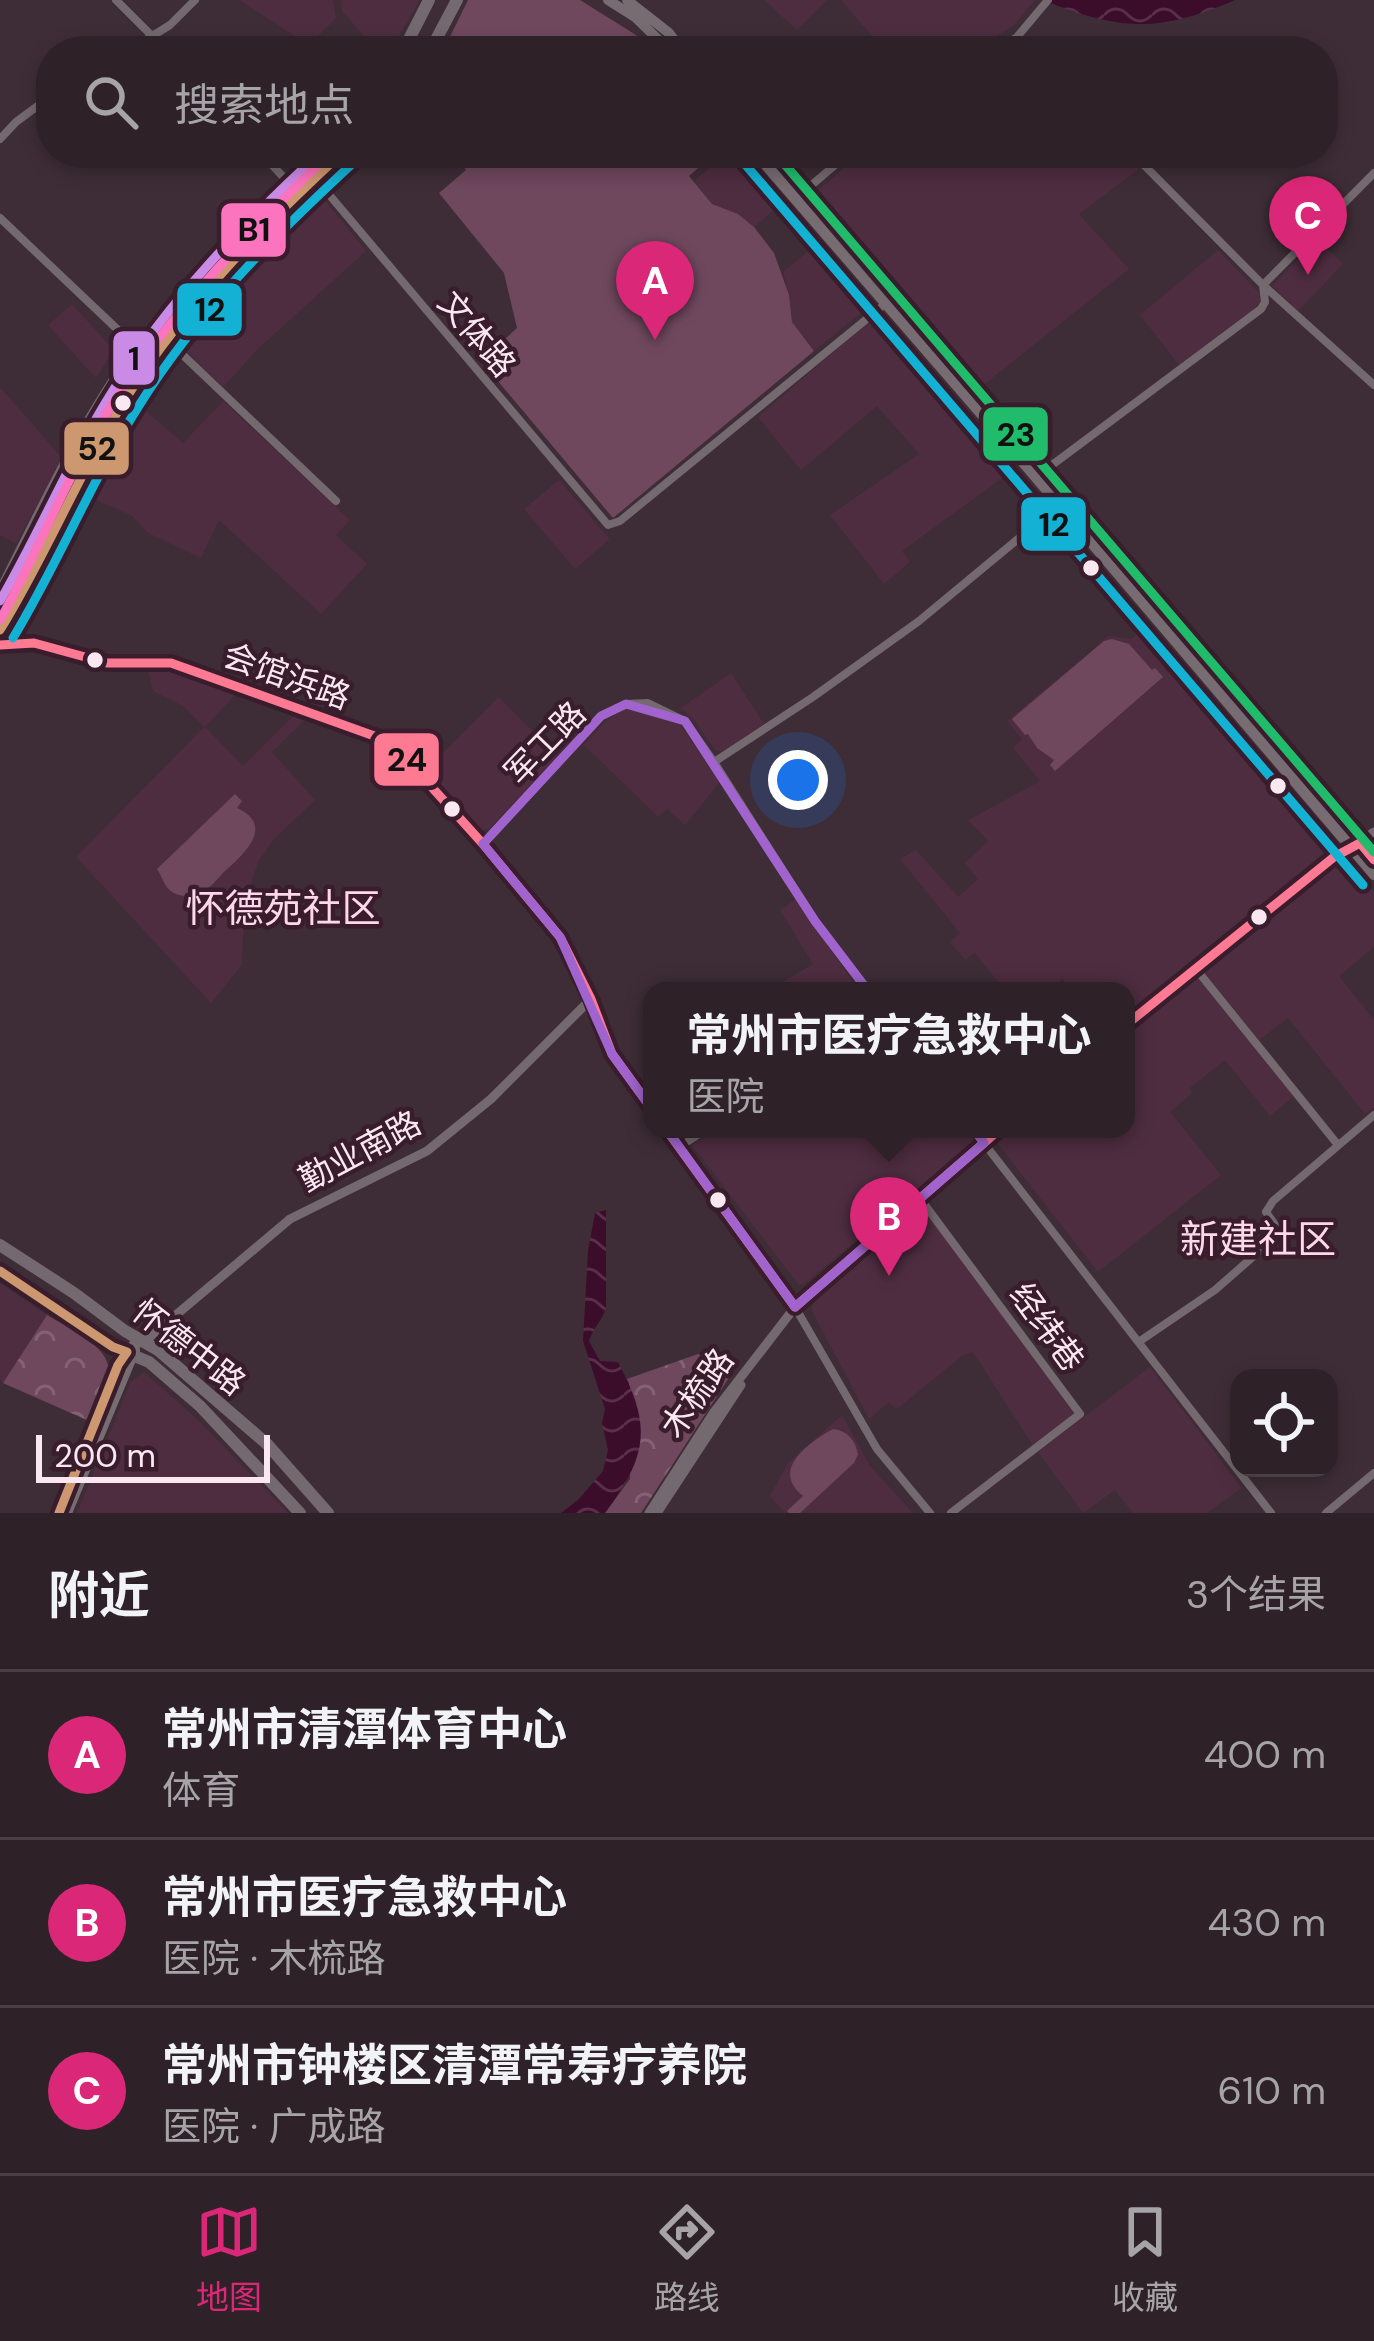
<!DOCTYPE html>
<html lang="zh">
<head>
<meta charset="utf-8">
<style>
  :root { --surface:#2e2228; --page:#362a30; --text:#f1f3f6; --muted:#a7a4a8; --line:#493f45; --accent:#db2777 }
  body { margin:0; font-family:"DM Sans","Noto Sans SC",sans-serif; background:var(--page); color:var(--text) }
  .controls { position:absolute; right:36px; bottom:36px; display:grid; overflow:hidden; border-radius:24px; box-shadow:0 6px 18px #0003 }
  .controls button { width:108px; height:108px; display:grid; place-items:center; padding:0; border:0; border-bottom:3px solid var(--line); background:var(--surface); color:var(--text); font:60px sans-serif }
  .scale { position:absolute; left:36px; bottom:30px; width:234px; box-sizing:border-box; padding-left:12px; border:6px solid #fae7f1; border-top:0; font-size:33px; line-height:42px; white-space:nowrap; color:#fae7f1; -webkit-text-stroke:9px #391d2d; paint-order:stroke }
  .you { position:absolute; left:798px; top:780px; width:42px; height:42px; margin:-30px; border:9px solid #fff; border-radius:50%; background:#1a73e8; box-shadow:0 0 0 18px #1a73e833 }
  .badge { display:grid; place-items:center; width:78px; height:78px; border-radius:50%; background:var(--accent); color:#fff; font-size:39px; font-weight:700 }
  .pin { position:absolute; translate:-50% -99px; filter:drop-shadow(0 3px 6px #0008) }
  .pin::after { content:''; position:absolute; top:63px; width:42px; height:36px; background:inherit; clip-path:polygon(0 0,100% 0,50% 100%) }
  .popup { position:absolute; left:643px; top:982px; width:492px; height:156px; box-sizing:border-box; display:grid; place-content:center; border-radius:24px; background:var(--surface); filter:drop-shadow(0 3px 9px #0005); font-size:39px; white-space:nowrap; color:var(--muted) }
  .popup b { font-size:45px; color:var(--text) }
  .popup::after { content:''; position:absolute; left:50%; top:100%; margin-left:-24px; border:24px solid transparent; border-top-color:var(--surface) }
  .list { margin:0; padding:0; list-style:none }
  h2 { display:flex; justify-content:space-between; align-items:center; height:156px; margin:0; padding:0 48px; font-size:51px }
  h2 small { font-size:39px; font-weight:400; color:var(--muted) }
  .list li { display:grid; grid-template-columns:78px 1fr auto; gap:36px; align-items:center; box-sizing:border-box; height:168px; padding:0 48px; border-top:3px solid var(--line) }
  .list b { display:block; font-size:45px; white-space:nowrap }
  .list p { margin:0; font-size:39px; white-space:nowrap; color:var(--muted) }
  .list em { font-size:39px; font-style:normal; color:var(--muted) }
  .icon { flex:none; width:66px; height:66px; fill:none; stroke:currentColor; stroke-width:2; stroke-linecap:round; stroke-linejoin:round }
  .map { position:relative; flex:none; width:1374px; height:1513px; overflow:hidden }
  .search { position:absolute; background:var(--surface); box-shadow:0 6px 18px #0003; left:36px; right:36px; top:36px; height:132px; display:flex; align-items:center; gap:30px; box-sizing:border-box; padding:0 42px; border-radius:48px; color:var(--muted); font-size:45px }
  .sheet { height:660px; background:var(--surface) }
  nav { display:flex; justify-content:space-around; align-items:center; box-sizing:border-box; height:168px; border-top:3px solid var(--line); background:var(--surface); font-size:33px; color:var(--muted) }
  nav a { display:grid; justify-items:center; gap:6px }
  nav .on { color:var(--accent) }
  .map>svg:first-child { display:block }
</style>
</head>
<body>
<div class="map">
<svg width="1374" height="1513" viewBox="0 0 1374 1513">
  <defs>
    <pattern id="park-crowns" width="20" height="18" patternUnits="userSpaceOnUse" patternTransform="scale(3)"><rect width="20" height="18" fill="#6f485e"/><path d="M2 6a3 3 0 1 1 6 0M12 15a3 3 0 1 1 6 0" fill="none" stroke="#846276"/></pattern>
    <pattern id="water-waves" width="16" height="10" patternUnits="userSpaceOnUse" patternTransform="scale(3)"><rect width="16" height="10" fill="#3c0c2b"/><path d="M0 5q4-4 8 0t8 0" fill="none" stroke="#592f4a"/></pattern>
  </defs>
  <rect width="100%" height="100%" fill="#3e2d36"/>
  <path fill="#4e2d40" d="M 239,0 L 333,0 L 336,18 L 309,45 Z
    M 341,0 L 420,0 L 390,51 L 377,51 L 342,11 Z
    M 764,0 L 827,0 L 797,30 Z
    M 841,0 L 1035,0 L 1013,26 L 973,51 L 885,51 Z
    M 727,153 L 741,154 L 782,203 L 754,227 L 738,214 L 712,204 L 694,181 Z
    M 861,153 L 1123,153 L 1139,169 L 1079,214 L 1129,269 L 982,386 L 816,192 Z
    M 312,197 L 323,198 L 366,251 L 260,347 L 223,387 L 177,342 L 251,257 Z
    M 1318,239 L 1343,264 L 1298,311 L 1272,286 Z
    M 817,244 L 868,304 L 867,308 L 814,351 L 792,322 L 789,295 L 783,272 Z
    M 1218,250 L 1260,294 L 1261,300 L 1254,310 L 1179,365 L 1140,315 Z
    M 72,304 L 110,346 L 111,354 L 96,378 L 48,325 Z
    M 878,314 L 1009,473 L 902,551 L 910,562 L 884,584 L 830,515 L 919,454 L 877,406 L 801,470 L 758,417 Z
    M 0,387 L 62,458 L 16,544 L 0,535 Z
    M 133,400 L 183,443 L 223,401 L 350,520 L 336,535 L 367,564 L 321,614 L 219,520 L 201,558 L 148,533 L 131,515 L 80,493 Z
    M 559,480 L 610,539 L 575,569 L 524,509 Z
    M 1142,630 L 1326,851 L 1126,1015 L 1126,991 L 1073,991 L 1062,978 L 1051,991 L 1005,991 L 975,953 L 965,960 L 950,942 L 960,933 L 900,859 L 916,850 L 958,897 L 978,879 L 965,863 L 988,841 L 968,820 L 1040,781 L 1013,748 L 1022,739 L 1007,721 L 1109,636 L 1131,639 Z
    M 172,670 L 237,693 L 205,727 L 243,766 L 293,716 L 304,721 L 272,752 L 315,800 L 274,839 L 259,860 L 249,889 L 244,916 L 242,965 L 211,1003 L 76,857 L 204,727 L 183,706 L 153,691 L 148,671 Z
    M 731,673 L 764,724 L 721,752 L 715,750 L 695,721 L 681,708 Z
    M 499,697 L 557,757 L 489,829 L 481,830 L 426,770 Z
    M 627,708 L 650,709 L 679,723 L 720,782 L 685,825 L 667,809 L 658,817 L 584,745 L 606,721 Z
    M 1334,862 L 1350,863 L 1374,891 L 1374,947 L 1339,976 L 1374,1020 L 1374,1107 L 1365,1114 L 1288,1018 L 1259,1040 L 1203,971 Z
    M 796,899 L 859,991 L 767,991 L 813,964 L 780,910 Z
    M 1197,976 L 1294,1096 L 1270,1116 L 1225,1060 L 1190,1088 L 1192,1093 L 1170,1112 L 1221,1175 L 1098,1272 L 995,1140 L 1007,1129 L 1126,1129 L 1126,1033 Z
    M 716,1129 L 965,1129 L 975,1142 L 804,1284 L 798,1284 L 692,1145 Z
    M 921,1204 L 1026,1343 L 1074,1414 L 1074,1417 L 1033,1446 L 973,1352 L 962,1356 L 897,1409 L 889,1402 L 869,1419 L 812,1311 L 813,1298 Z
    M 0,1283 L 47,1315 L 3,1383 L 0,1380 Z
    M 1150,1367 L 1242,1488 L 1207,1513 L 1133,1513 L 1115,1490 L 1083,1513 L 1038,1452 Z
    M 144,1372 L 201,1423 L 288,1513 L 77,1513 L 131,1381 Z
    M 842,1415 L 870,1466 L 913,1513 L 785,1513 L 770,1496 L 787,1464 Z"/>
  <path fill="url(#park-crowns)" d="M 47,1315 C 68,1328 112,1346 109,1375 C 107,1390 96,1407 89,1421 L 3,1383 Z
    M 698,1354 L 732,1373 L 641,1513 L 605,1513 L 630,1479 L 629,1383 L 627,1379 Z"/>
  <path fill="#6f485e" d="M 468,0 L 580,0 L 636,35 L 650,51 L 443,51 Z
    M 453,153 L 715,153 L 689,176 L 712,204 L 738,214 L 754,227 L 774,253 L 789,295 L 792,322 L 814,351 L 613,518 L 481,361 L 517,328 L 504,273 L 439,193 L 466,170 Z
    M 1112,639 L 1129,644 L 1152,670 L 1155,668 L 1163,677 L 1055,771 L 1050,765 L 1054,760 L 1037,748 L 1028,734 L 1025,735 L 1012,719 L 1104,641 Z
    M 235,794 L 242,801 L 237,808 C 277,826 242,856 222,874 C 216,881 209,889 200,893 C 192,897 180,897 172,892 C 164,887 162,876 157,869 Z
    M 833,1429 C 848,1431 855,1440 858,1454 L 854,1463 L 800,1513 L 789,1513 L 787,1511 L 803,1496 C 770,1470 808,1443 833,1429 Z"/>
  <path fill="url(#water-waves)" d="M 1043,0 L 1235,0 C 1159,33 1119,31 1043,0 Z
    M 606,1210 L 606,1308 C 602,1321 593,1328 589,1341 L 600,1361 L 618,1362 C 653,1427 647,1456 605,1513 L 561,1513 L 579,1499 L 603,1471 L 608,1450 L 602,1423 L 605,1409 L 583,1341 L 588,1251 L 595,1213 Z"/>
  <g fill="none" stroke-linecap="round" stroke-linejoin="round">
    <path stroke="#73696e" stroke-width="8" d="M 116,0 L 167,51
      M 1017,37 L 1031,51
      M 128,51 L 170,25 L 195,0
      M 996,51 L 1017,37 L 1048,0
      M 0,139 L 16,122 L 51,96
      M 261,153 L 287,181
      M 1132,153 L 1263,285 L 1374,385
      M 310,172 L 608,525 L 620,521 L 885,304
      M 800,195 L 849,153
      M 0,218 L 137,348
      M 165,338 L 336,501
      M 1044,471 L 1261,309 L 1265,302 L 1263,285 L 1374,173
      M 714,762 L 813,697 L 919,621 L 1059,505
      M 483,844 L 601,716 L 626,704 L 648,703 L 685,721 L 714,762 L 815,921 L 868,991
      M 1196,969 L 1338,1145
      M 973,1129 L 1271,1513
      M 679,1147 L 707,1129
      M 919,1197 L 1080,1414 L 951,1513
      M 795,1307 L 877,1449 L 930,1513
      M 1140,1341 L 1215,1290 L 1255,1255 L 1275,1225 L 1266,1212 L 1273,1201 L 1374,1115
      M 1326,1513 L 1374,1473"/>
    <path stroke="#73696e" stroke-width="9" d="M 0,645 L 34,643 L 107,663 L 171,663 L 391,742 L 483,844 L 560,937 L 591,999 L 612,1054 L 652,1109
      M 1126,1025 L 1334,857 L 1374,832
      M 666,1129 L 795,1307
      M 145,1341 L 290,1219 L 427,1151 L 491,1099 L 591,999
      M 649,1513 L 714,1412 L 795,1307 L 1000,1129
      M 657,1513 L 741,1385"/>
    <path stroke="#766c72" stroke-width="10" d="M 608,0 L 635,17 L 670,51
      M 627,0 L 669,33 L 683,51
      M 755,153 L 1019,458 L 1374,875
      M 768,153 L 1027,451 L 1374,860
      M 59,1513 L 118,1365 L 134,1344 L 145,1341
      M 67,1513 L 135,1350"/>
    <path stroke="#756970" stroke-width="12" d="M 403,51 L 429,0
      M 430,51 L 457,0
      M 0,594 C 43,508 83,421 140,344 C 192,274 254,214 315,153
      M 0,630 C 40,568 68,499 104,434 C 166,325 249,237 342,153
      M 0,1245 L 74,1293 L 125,1331 L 158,1350 L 267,1444 L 328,1513
      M 0,1271 L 113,1347 L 149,1362 L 200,1406 L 300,1513"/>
    <g stroke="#391d2d" stroke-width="18">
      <path id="bus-1" d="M 0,645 L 34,643 L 107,663 L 171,663 L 391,742 L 483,844 L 560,937 L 591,999 L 612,1054 L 652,1109
        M 1126,1025 L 1334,857 L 1360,843 L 1374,860
        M 666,1129 L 795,1307
        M 795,1307 L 1000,1129"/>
    </g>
    <g stroke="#391d2d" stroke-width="18">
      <path id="bus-2" d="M 744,163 L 1363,885
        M 13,638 C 59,562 92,479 140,404 C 197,313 273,237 352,164"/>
    </g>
    <g stroke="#391d2d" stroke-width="18">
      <path id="bus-3" d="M 775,153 L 1374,852"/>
    </g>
    <g stroke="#391d2d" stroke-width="18">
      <path id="bus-4" d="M 0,630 C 47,554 80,470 128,395 C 187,303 263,226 342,153
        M 0,1271 L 113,1347 L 127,1352 L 118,1365 L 59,1513"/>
    </g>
    <g stroke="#391d2d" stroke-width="18">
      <path id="bus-5" d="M 0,601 C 40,532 71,457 114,389 C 169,300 243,224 320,153"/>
    </g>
    <g stroke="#391d2d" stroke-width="18">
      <path id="bus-6" d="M 0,620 C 36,556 62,487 100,424 C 161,322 245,236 330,153"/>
    </g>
    <use href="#bus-1" stroke="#fe7a93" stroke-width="9"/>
    <use href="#bus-2" stroke="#13b2d5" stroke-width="9"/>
    <use href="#bus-3" stroke="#20bc6c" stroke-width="9"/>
    <use href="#bus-4" stroke="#cd976f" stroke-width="9"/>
    <use href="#bus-5" stroke="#ca8be6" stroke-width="9"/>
    <use href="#bus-6" stroke="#fc73be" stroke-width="9"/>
  </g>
  <path fill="none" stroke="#a164ce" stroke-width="9" stroke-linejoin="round" d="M 626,704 L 685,721 L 815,921 L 984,1143 L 795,1307 L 612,1054 L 560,937 L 483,844 L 601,716 Z"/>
  <g fill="#fae7f1" stroke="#391d2d" stroke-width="4.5">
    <circle cx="123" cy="403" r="10"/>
    <circle cx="1091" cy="568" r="10"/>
    <circle cx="95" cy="660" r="10"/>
    <circle cx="1278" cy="786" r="10"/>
    <circle cx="452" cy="809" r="10"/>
    <circle cx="1259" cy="917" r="10"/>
    <circle cx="718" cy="1200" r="10"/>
  </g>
  <g text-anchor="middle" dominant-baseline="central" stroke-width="9" stroke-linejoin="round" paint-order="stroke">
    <g font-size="33" fill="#fae7f1" stroke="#391d2d">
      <text transform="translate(477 334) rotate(50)">文体路</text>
      <text transform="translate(287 676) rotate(20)">会馆浜路</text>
      <text transform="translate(545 743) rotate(-46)">军工路</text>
      <text transform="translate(360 1151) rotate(-28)">勤业南路</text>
      <text transform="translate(1047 1327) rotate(54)">经纬巷</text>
      <text transform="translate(189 1347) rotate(38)">怀德中路</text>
      <text transform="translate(697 1393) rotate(-55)">木梳路</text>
    </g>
    <g font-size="39" fill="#fed7eb" stroke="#391d2d">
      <text x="283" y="908">怀德苑社区</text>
      <text x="1258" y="1239">新建社区</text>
    </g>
  </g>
  <g stroke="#391d2d" stroke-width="4.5">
    <rect x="219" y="201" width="69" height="58" rx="12" fill="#fc73be"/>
    <rect x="175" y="281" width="69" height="57" rx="12" fill="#13b2d5"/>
    <rect x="111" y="329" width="46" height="58" rx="12" fill="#ca8be6"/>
    <rect x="981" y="405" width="69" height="58" rx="12" fill="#20bc6c"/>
    <rect x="62" y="420" width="69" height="57" rx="12" fill="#cd976f"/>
    <rect x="1019" y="495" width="69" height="58" rx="12" fill="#13b2d5"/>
    <rect x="372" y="731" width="69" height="57" rx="12" fill="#fe7a93"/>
  </g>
  <g font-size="33" text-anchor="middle" font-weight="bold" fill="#111">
    <text x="254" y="241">B1</text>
    <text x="210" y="321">12</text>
    <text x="134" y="370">1</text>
    <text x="1016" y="446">23</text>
    <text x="97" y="460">52</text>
    <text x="1054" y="536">12</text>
    <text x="407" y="771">24</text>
  </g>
</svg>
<div class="controls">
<button><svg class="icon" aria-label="locate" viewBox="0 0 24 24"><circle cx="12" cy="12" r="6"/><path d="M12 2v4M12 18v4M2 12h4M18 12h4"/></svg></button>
</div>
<div class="scale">200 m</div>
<div class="you"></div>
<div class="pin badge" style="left:655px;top:340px">A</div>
<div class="pin badge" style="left:889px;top:1276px">B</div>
<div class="popup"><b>常州市医疗急救中心</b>医院</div>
<div class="pin badge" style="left:1308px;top:275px">C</div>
<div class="search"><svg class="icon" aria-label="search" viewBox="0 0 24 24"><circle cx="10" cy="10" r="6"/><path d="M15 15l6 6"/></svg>搜索地点</div>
</div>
<section class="sheet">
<h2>附近<small>3个结果</small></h2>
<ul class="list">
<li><span class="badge">A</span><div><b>常州市清潭体育中心</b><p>体育</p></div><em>400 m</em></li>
<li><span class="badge">B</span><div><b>常州市医疗急救中心</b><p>医院 · 木梳路</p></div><em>430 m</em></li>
<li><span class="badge">C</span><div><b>常州市钟楼区清潭常寿疗养院</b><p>医院 · 广成路</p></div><em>610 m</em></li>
</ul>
</section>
<nav>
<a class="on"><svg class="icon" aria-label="map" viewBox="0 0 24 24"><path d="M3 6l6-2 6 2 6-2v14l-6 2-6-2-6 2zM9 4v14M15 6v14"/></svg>地图</a>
<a><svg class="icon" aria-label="directions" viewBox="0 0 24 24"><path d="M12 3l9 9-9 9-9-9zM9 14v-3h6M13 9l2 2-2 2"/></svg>路线</a>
<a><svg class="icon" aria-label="saved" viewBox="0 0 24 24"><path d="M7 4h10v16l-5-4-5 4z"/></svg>收藏</a>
</nav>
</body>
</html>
